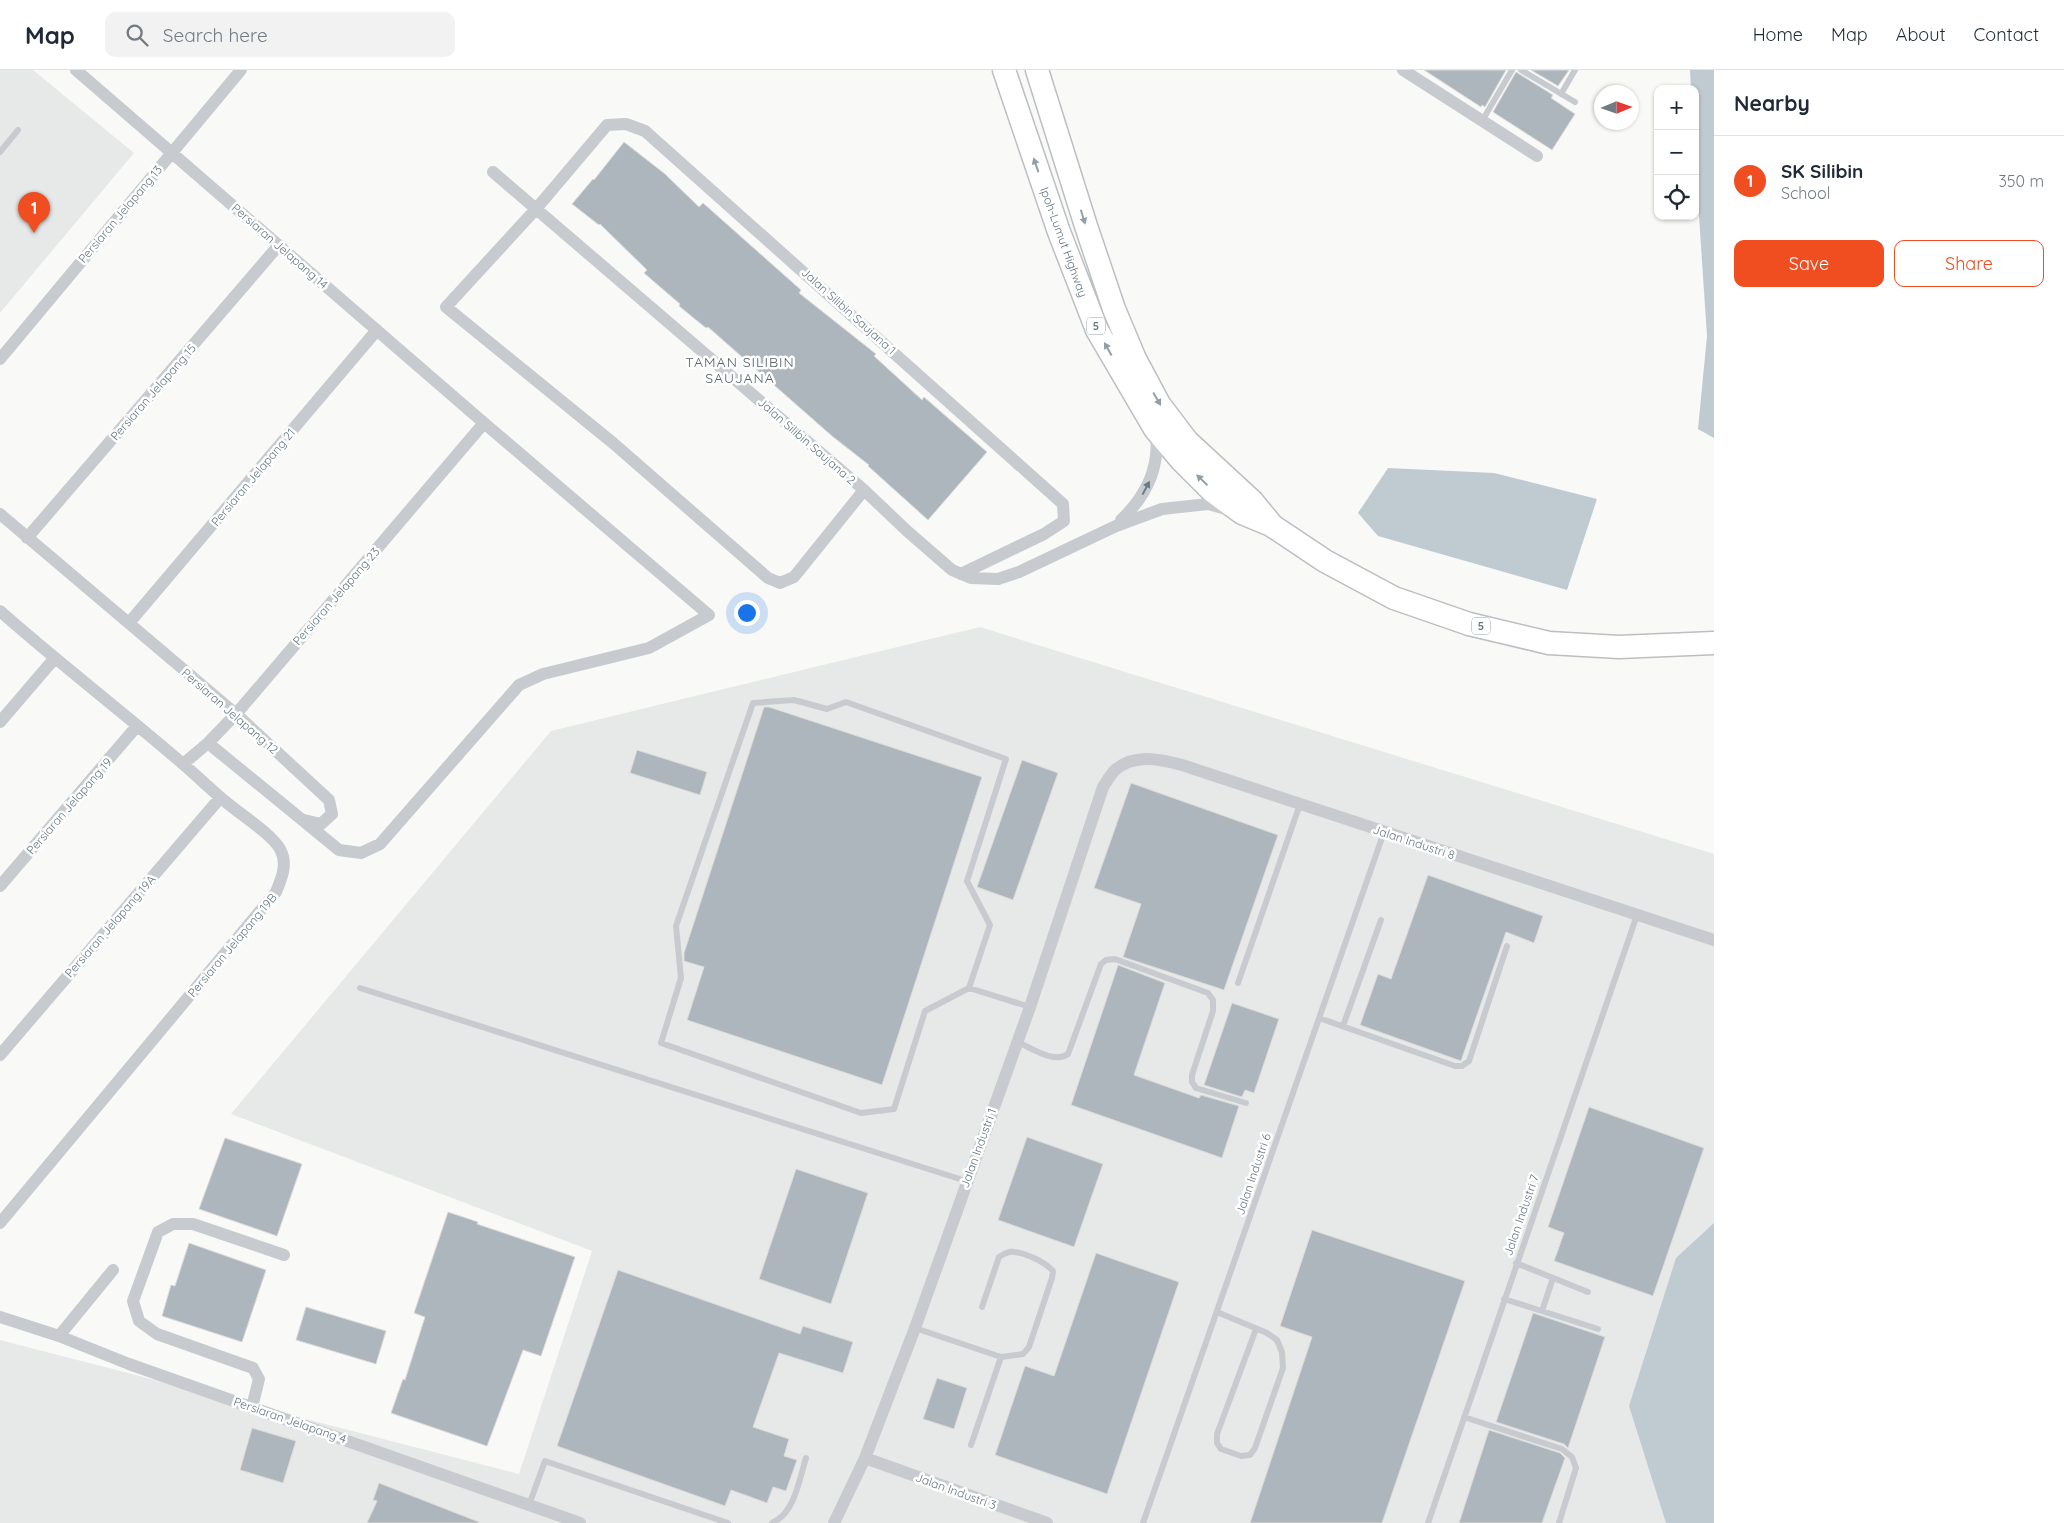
<!DOCTYPE html>
<html lang="en">
<head>
<meta charset="utf-8">
<style>
  :root { --surface:#fff; --page:#f2f2f3; --text:#1f2937; --muted:#747a83; --line:#e0e1e3; --accent:#f04d20 }
  body { margin:0; font-family:Quicksand,sans-serif; background:var(--page); color:var(--text) }
  .controls { position:absolute; right:15px; top:15px; display:grid; overflow:hidden; border-radius:10px; box-shadow:0 1px 4px #0004 }
  .controls button { width:45px; height:45px; display:grid; place-items:center; padding:0; border:0; border-bottom:1px solid var(--line); background:var(--surface); color:var(--text); font:25px sans-serif }
  .compass { position:absolute; left:1594px; top:15px; width:45px; height:45px; border-radius:50%; background:var(--surface); box-shadow:0 1px 4px #0004; rotate:88deg }
  .you { position:absolute; left:746px; top:542px; width:18px; height:18px; margin:-12px; border:4px solid #fff; border-radius:50%; background:#1a73e8; box-shadow:0 0 0 8px #1a73e833 }
  .badge { display:grid; place-items:center; width:32px; height:32px; border-radius:50%; background:var(--accent); color:#fff; font-size:16px; font-weight:700 }
  .pin { position:absolute; translate:-50% -41px; filter:drop-shadow(0 1px 2px #0008) }
  .pin::after { content:''; position:absolute; top:26px; width:18px; height:15px; background:inherit; clip-path:polygon(0 0,100% 0,50% 100%) }
  .list { margin:0; padding:0; list-style:none }
  h2 { display:flex; justify-content:space-between; align-items:center; height:65px; margin:0; padding:0 20px; font-size:21px }
  h2 small { font-size:16px; font-weight:400; color:var(--muted) }
  .list li { display:grid; grid-template-columns:32px 1fr auto; gap:15px; align-items:center; box-sizing:border-box; height:90px; padding:0 20px; border-top:1px solid var(--line) }
  .list b { display:block; font-size:19px; white-space:nowrap }
  .list p { margin:0; font-size:16px; white-space:nowrap; color:var(--muted) }
  .list em { font-size:16px; font-style:normal; color:var(--muted) }
  .actions { display:flex; gap:10px; padding:15px 20px }
  .actions a { flex:1; padding:11px 0; border:1px solid var(--accent); border-radius:10px; text-align:center; font-size:18px; color:var(--accent) }
  .actions .main { background:var(--accent); color:#fff }
  .icon { flex:none; width:28px; height:28px; fill:none; stroke:currentColor; stroke-width:2; stroke-linecap:round; stroke-linejoin:round }
  .map { position:relative; flex:none; width:1714px; height:1453px; overflow:hidden }
  header { display:flex; align-items:center; gap:30px; box-sizing:border-box; height:70px; padding:0 25px; background:var(--surface); border-bottom:1px solid var(--line) }
  header strong { font-size:24px }
  nav { display:flex; gap:28px; margin-inline-start:auto; font-size:18px }
  .search { width:350px; height:45px; background:var(--page); display:flex; align-items:center; gap:12px; box-sizing:border-box; padding:0 18px; border-radius:10px; color:var(--muted); font-size:19px }
  main { display:flex }
  aside { flex:1; background:var(--surface) }
  .map>svg:first-child { display:block }
</style>
</head>
<body>
<header>
<strong>Map</strong>
<div class="search"><svg class="icon" aria-label="search" viewBox="0 0 24 24"><circle cx="10" cy="10" r="6"/><path d="M15 15l6 6"/></svg>Search here</div>
<nav><a>Home</a><a>Map</a><a>About</a><a>Contact</a></nav>
</header>
<main>
<div class="map">
<svg width="1714" height="1453" viewBox="0 0 1714 1453">
  <rect width="100%" height="100%" fill="#f9f9f7"/>
  <path fill="#e7e8e8" d="M 0,0 L 33,0 L 134,83 L 0,243 Z
    M 980,557 L 1714,784 L 1714,1453 L 0,1453 L 0,1270 L 519,1404 L 592,1181 L 231,1044 L 551,661 Z"/>
  <path fill="#bfcbd0" d="M 1690,0 L 1714,0 L 1714,368 L 1698,359 L 1707,266 L 1695,86 L 1695,19 L 1691,19 Z
    M 1388,398 L 1494,403 L 1597,429 L 1567,520 L 1378,466 L 1358,443 Z
    M 1714,1153 L 1714,1453 L 1666,1453 L 1629,1336 L 1676,1188 Z"/>
  <path fill="#adb6bc" stroke="#dbdbd9" d="M 1424,0 L 1506,0 L 1485,37 L 1482,35 L 1481,37 Z
    M 1531,0 L 1569,0 L 1558,16 Z
    M 1516,2 L 1553,25 L 1551,28 L 1575,44 L 1552,80 L 1493,42 Z
    M 624,72 L 665,104 L 699,137 L 703,133 L 801,220 L 799,223 L 876,284 L 874,286 L 922,330 L 924,327 L 987,382 L 928,450 L 868,396 L 869,395 L 832,366 L 708,257 L 706,258 L 679,236 L 680,234 L 644,203 L 647,200 L 600,154 L 599,155 L 572,134 L 593,109 L 594,110 Z
    M 764,637 L 769,637 L 982,707 L 882,1015 L 687,950 L 704,897 L 684,891 L 684,883 Z
    M 637,680 L 707,702 L 700,725 L 630,703 Z
    M 1022,690 L 1058,703 L 1013,830 L 977,817 Z
    M 1131,713 L 1278,765 L 1224,920 L 1123,887 L 1141,834 L 1094,818 Z
    M 1428,805 L 1543,846 L 1534,873 L 1506,862 L 1461,991 L 1360,955 L 1378,904 L 1391,909 Z
    M 1118,895 L 1165,913 L 1134,1005 L 1199,1028 L 1201,1025 L 1239,1036 L 1222,1088 L 1071,1035 Z
    M 1232,933 L 1279,949 L 1254,1023 L 1245,1020 L 1242,1027 L 1204,1015 Z
    M 1589,1037 L 1704,1078 L 1653,1226 L 1554,1191 L 1564,1163 L 1548,1157 Z
    M 1027,1067 L 1103,1094 L 1074,1177 L 998,1150 Z
    M 225,1068 L 302,1094 L 277,1166 L 199,1139 Z
    M 796,1099 L 868,1123 L 831,1234 L 759,1209 Z
    M 448,1142 L 478,1152 L 477,1154 L 575,1187 L 541,1286 L 523,1280 L 487,1376 L 391,1343 L 403,1309 L 405,1310 L 425,1247 L 414,1243 Z
    M 1312,1160 L 1465,1211 L 1382,1453 L 1250,1453 L 1312,1267 L 1280,1256 Z
    M 189,1173 L 266,1200 L 242,1272 L 162,1246 L 171,1215 L 175,1216 Z
    M 1096,1183 L 1179,1212 L 1107,1424 L 995,1385 L 1025,1296 L 1054,1306 Z
    M 618,1200 L 800,1264 L 803,1256 L 853,1272 L 843,1303 L 779,1283 L 753,1357 L 789,1369 L 784,1386 L 797,1390 L 786,1421 L 773,1417 L 767,1433 L 731,1420 L 725,1436 L 557,1376 Z
    M 306,1237 L 386,1261 L 376,1294 L 296,1270 Z
    M 1533,1243 L 1605,1267 L 1568,1378 L 1564,1374 L 1496,1352 Z
    M 937,1308 L 967,1318 L 954,1359 L 923,1349 Z
    M 252,1358 L 296,1371 L 283,1413 L 240,1400 Z
    M 1489,1360 L 1560,1383 L 1565,1388 L 1542,1453 L 1459,1453 Z
    M 379,1413 L 479,1452 L 479,1453 L 367,1453 L 377,1431 L 373,1430 Z"/>
  <g fill="none" stroke-linecap="round" stroke-linejoin="round">
    <g stroke="#bbbfc2" stroke-width="25">
      <path id="highway" d="M 1004,0 L 1059,162 L 1097,260 L 1155,359 L 1181,390 L 1212,421 L 1242,443 L 1271,455 L 1325,491 L 1394,528 L 1469,554 L 1549,573 L 1619,577 L 1714,573
        M 1037,0 L 1086,156 L 1114,239 L 1135,289 L 1159,334 L 1187,371 L 1252,431 L 1271,454"/>
    </g>
    <path stroke="#c7cbcf" stroke-width="6" d="M 1521,0 L 1575,32
      M 1561,24 L 1575,0
      M 1482,51 L 1512,0
      M 0,82 L 18,60
      M 794,630 L 827,639 L 846,632 L 1006,689 L 967,811 L 990,855 L 969,918 L 925,941 L 894,1039 L 861,1043 L 661,973 L 681,908 L 676,856 L 753,633 Z
      M 1238,913 L 1300,734
      M 360,918 L 966,1111
      M 969,918 L 1030,937
      M 1319,948 L 1455,996 L 1462,996 L 1469,991 L 1507,876
      M 1343,956 L 1381,850
      M 1017,972 C 1032,978 1054,994 1068,984 L 1101,894 L 1106,890 L 1115,889 L 1208,923 L 1213,930 L 1213,941 L 1192,1005 L 1192,1012 L 1196,1018 L 1246,1033
      M 1516,1193 L 1588,1222
      M 1504,1229 L 1542,1241 L 1553,1208
      M 1542,1241 L 1598,1259
      M 1217,1242 L 1267,1263 L 1277,1270 L 1282,1282 L 1283,1298 L 1255,1378 L 1250,1385 L 1241,1386 L 1221,1379 L 1217,1373 L 1217,1364 L 1256,1259
      M 915,1258 L 1001,1287 L 1023,1284 L 1029,1277 L 1052,1208 L 1053,1201 C 1045,1192 1026,1183 1014,1182 C 1008,1181 1004,1184 999,1187 L 982,1237
      M 1464,1347 L 1562,1379 L 1572,1387 L 1576,1398 L 1559,1453
      M 971,1375 L 1001,1287
      M 529,1435 L 545,1391 L 728,1453
      M 772,1453 C 795,1443 799,1410 806,1388
      M 1143,1453 L 1384,762
      M 1428,1453 L 1637,845"/>
    <path stroke="#c7cbcf" stroke-width="12" d="M 76,0 L 484,353 L 709,545 L 649,578 L 543,604 L 519,615 L 380,774 L 361,783 L 339,780 L 208,673
      M 1403,0 L 1537,86
      M 493,102 L 864,420 L 906,460 L 952,500 L 971,508 L 998,509 L 1019,502 L 1116,456 L 1162,439 L 1208,434 L 1226,439
      M 0,289 L 241,0
      M 864,420 L 794,507 L 780,513 L 768,508 L 613,373 L 446,237 L 536,139 L 607,55 L 626,54 L 645,61 L 1063,434 L 1064,451 L 1044,464 L 961,504
      M 0,444 L 236,644 L 329,730 L 332,744 L 321,754 L 304,750
      M 1121,450 C 1145,427 1160,399 1156,364
      M 27,468 L 279,175
      M 0,541 C 60,594 123,642 183,694 C 196,705 207,716 220,727 C 235,741 270,762 280,779 C 288,793 282,808 276,822 L 0,1153
      M 129,553 L 377,260
      M 0,652 L 54,589
      M 183,694 L 208,673 L 236,644 L 484,353
      M 0,816 L 137,656
      M 0,985 L 220,728
      M 0,1247 L 59,1266 L 129,1294 L 580,1453
      M 59,1266 L 113,1200
      M 252,1337 L 259,1309 L 253,1298 L 157,1264 L 139,1251 L 133,1231 L 158,1162 L 173,1154 L 193,1154 L 284,1185
      M 865,1388 L 1047,1453
      M 834,1453 L 865,1388 L 915,1258 L 1030,937 L 1103,717 C 1106,712 1110,706 1114,701 C 1133,683 1160,689 1182,695 L 1714,870"/>
    <use href="#highway" stroke="#fff" stroke-width="22"/>
  </g>
  <defs><path id="oneway-solid" d="M-6-.8H1V-3.2L6.5 0L1 3.2V.8H-6Z" transform="scale(1.25)"/></defs>
  <g fill="#919fa9">
    <use href="#oneway-solid" transform="translate(1036 95) rotate(-109)"/>
    <use href="#oneway-solid" transform="translate(1083 147) rotate(73)"/>
    <use href="#oneway-solid" transform="translate(1108 279) rotate(-119)"/>
    <use href="#oneway-solid" transform="translate(1157 329) rotate(60)"/>
    <use href="#oneway-solid" transform="translate(1202 410) rotate(-136)"/>
  </g>
  <use fill="#677a88" href="#oneway-solid" transform="translate(1146 418) rotate(-62)"/>
  <g text-anchor="middle" dominant-baseline="central" stroke-width="5" stroke-linejoin="round" paint-order="stroke">
    <g fill="#fff" stroke="#919fa9" stroke-width="1">
      <rect x="1087" y="247.5" width="18" height="17" rx="4"/>
      <rect x="1472" y="547.5" width="18" height="17" rx="4"/>
    </g>
    <g font-size="11" font-weight="bold" fill="#627684">
      <text x="1096" y="256">5</text>
      <text x="1481" y="556">5</text>
    </g>
    <g font-size="12" fill="#627684" stroke="#fff">
      <text transform="translate(120 144) rotate(-50)">Persiaran Jelapang 13</text>
      <text transform="translate(1064 172) rotate(70)">Ipoh-Lumut Highway</text>
      <text transform="translate(280 176) rotate(41)">Persiaran Jelapang 14</text>
      <text transform="translate(849 241) rotate(42)">Jalan Silibin Saujana 1</text>
      <text transform="translate(153 322) rotate(-49)">Persiaran Jelapang 15</text>
      <text transform="translate(807 371) rotate(41)">Jalan Silibin Saujana 2</text>
      <text transform="translate(253 407) rotate(-50)">Persiaran Jelapang 21</text>
      <text transform="translate(336 526) rotate(-49)">Persiaran Jelapang 23</text>
      <text transform="translate(230 641) rotate(41)">Persiaran Jelapang 12</text>
      <text transform="translate(69 736) rotate(-49)">Persiaran Jelapang 19</text>
      <text transform="translate(1414 772) rotate(18)">Jalan Industri 8</text>
      <text transform="translate(110 856) rotate(-49)">Persiaran Jelapang 19A</text>
      <text transform="translate(232 875) rotate(-50)">Persiaran Jelapang 19B</text>
      <text transform="translate(978 1078) rotate(-70)">Jalan Industri 1</text>
      <text transform="translate(1253 1104) rotate(-71)">Jalan Industri 6</text>
      <text transform="translate(1521 1145) rotate(-71)">Jalan Industri 7</text>
      <text transform="translate(290 1350) rotate(19)">Persiaran Jelapang 4</text>
      <text transform="translate(956 1421) rotate(20)">Jalan Industri 3</text>
    </g>
    <g font-size="14" letter-spacing="1" fill="#55636e" stroke="#fff">
      <text x="740" y="292">TAMAN SILIBIN<tspan x="740" dy="16">SAUJANA</tspan></text>
    </g>
  </g>
</svg>
<div class="controls">
<button>+</button>
<button>−</button>
<button><svg class="icon" aria-label="locate" viewBox="0 0 24 24"><circle cx="12" cy="12" r="6"/><path d="M12 2v4M12 18v4M2 12h4M18 12h4"/></svg></button>
</div>
<svg class="compass" viewBox="-18 -18 36 36"><path d="M0-13l5 13h-10z" fill="#e53935"/><path d="M0 13l5-13h-10z" fill="#747a83"/></svg>
<div class="you"></div>
<div class="pin badge" style="left:34px;top:163px">1</div>
</div>
<aside>
<h2>Nearby<small></small></h2>
<ul class="list">
<li><span class="badge">1</span><div><b>SK Silibin</b><p>School</p></div><em>350 m</em></li>
</ul>
<div class="actions"><a class="main">Save</a><a>Share</a></div>
</aside>
</main>
</body>
</html>
